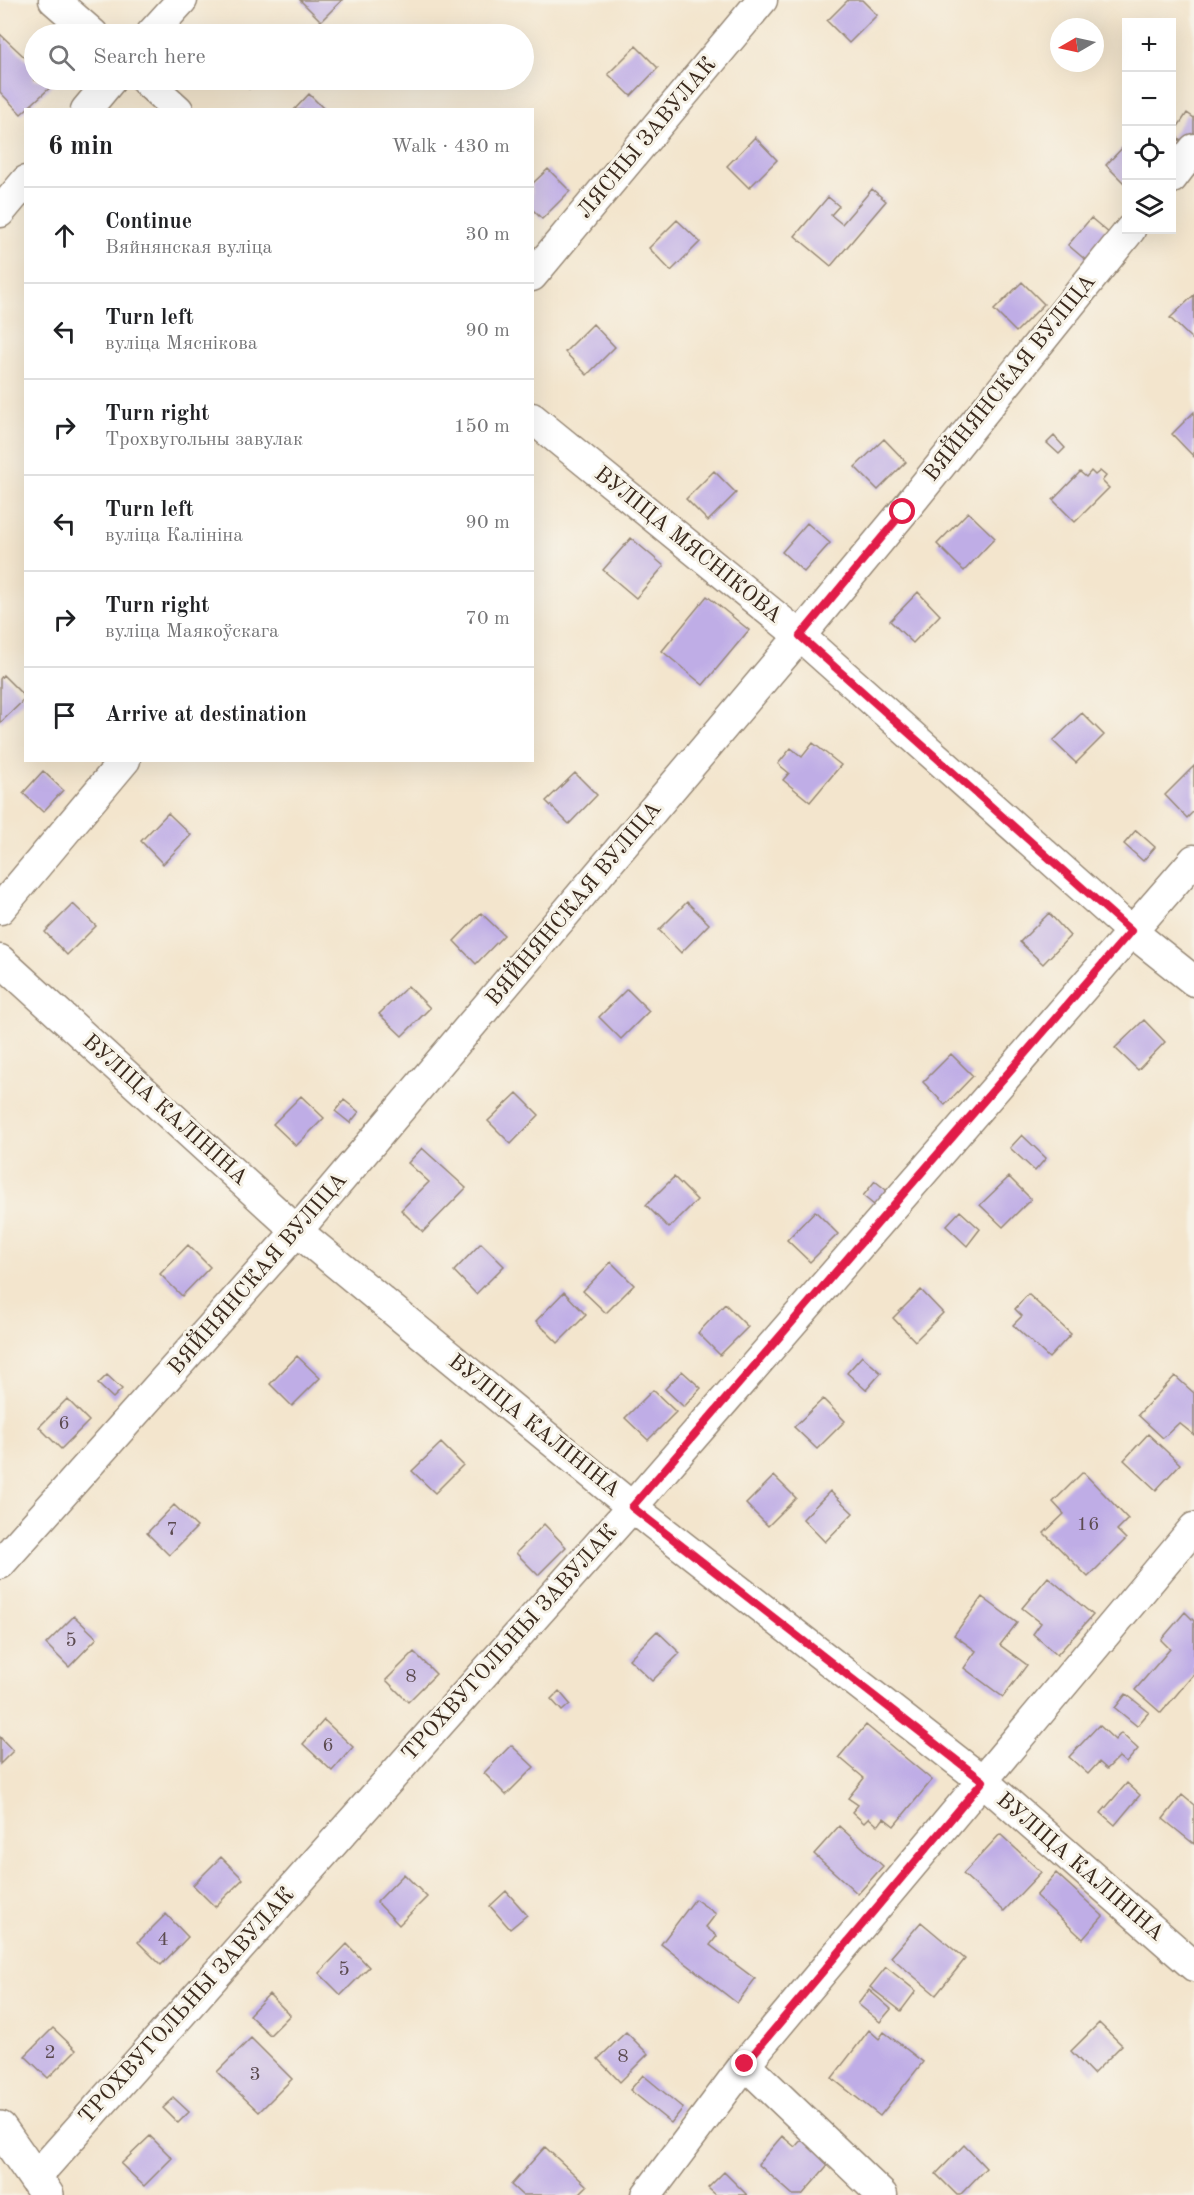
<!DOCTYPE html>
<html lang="en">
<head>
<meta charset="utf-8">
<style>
  :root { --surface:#fff; --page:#f6f6f6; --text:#202124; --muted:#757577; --line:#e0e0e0 }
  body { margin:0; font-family:"Old Standard TT",serif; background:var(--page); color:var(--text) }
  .controls { position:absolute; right:18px; top:18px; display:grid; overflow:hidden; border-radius:0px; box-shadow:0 6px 24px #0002 }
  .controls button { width:54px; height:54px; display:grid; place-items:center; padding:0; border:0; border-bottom:2px solid var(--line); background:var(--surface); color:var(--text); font:30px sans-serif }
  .compass { position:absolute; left:1050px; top:18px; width:54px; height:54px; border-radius:50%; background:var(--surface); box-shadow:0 6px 24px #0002; rotate:261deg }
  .stop { position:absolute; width:18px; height:18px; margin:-14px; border:4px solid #e11d48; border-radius:50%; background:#fff }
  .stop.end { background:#e11d48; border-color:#fff; box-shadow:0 2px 6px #0008 }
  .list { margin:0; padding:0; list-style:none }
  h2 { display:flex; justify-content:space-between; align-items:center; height:78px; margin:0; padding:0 24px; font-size:26px }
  h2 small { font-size:20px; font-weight:400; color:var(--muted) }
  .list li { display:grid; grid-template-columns:39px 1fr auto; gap:18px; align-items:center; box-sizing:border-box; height:96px; padding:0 24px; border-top:2px solid var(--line) }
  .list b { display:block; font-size:22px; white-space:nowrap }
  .list p { margin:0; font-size:20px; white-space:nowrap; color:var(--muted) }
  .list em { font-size:20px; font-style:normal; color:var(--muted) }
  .icon { flex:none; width:33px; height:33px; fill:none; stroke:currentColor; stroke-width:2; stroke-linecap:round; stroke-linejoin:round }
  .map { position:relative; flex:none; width:1194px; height:2195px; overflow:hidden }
  .search { position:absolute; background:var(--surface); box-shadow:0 6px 24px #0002; left:24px; top:24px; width:510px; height:66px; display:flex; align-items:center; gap:15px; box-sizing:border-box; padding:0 21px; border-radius:33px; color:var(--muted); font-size:22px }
  .panel { position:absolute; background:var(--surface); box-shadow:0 6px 24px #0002; left:24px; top:108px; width:510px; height:654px; border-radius:0px }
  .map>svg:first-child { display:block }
</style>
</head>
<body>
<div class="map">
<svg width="1194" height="2195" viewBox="0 0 1194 2195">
  <rect width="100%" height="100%" fill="#f7f3e8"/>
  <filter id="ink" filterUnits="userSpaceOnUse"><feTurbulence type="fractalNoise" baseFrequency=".0167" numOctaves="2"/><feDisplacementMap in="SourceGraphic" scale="12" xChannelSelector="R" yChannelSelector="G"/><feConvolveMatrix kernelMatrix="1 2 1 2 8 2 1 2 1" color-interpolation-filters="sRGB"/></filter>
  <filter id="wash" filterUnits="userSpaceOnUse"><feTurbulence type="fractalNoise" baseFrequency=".008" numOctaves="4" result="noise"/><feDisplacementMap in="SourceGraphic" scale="24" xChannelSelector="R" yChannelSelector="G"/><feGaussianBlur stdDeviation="1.35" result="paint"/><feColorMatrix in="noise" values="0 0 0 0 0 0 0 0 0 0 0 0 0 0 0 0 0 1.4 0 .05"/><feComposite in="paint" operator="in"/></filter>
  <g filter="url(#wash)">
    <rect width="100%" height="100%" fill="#f3e5cd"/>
    <g id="blocks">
      <path fill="#bfade6" d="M 300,0 L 342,0 L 321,21 Z
        M 848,0 L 862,0 L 877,15 L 849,43 L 827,21 Z
        M 0,34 L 34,66 L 34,80 L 49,80 L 54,84 L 21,114 L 0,92 Z
        M 636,46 L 658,68 L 631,96 L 608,74 Z
        M 239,80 L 258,80 L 249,89 Z
        M 309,94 L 325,110 L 294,110 Z
        M 1187,113 L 1194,118 L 1194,132 L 1185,143 L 1173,134 Z
        M 1172,134 L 1182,143 L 1176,149 L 1172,145 Z
        M 755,137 L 777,160 L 749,188 L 727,166 Z
        M 1126,144 L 1126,185 L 1106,165 Z
        M 548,169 L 570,191 L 542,219 L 532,209 L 532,184 Z
        M 872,189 L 886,201 L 831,266 L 795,236 L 828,197 L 839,206 L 831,215 L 842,224 Z
        M 1091,218 L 1110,234 L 1088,262 L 1068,245 Z
        M 677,220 L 700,242 L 671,271 L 649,248 Z
        M 1022,282 L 1044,304 L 1016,332 L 994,310 Z
        M 1194,295 L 1194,339 L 1193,340 L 1170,318 Z
        M 593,324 L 615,347 L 587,375 L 565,352 Z
        M 1194,412 L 1194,457 L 1172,434 Z
        M 1054,436 L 1065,448 L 1059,454 L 1047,443 Z
        M 884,439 L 906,462 L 878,490 L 855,467 Z
        M 714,471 L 736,493 L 708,521 L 686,499 Z
        M 1091,471 L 1095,475 L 1100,471 L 1106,476 L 1102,481 L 1109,488 L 1075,522 L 1053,500 L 1080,472 L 1086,477 Z
        M 968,512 L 995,538 L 964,571 L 937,544 Z
        M 807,523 L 830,543 L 804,572 L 782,552 Z
        M 631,538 L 664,566 L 636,598 L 603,570 Z
        M 918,592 L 940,615 L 913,643 L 890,621 Z
        M 707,596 L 749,630 L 703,685 L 662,651 Z
        M 3,675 L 26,698 L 0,723 L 0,679 Z
        M 1082,713 L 1104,735 L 1076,763 L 1053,741 Z
        M 813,743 L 841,765 L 810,802 L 783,780 L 789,773 L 778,764 L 791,748 L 802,757 Z
        M 1194,766 L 1194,811 L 1187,818 L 1165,795 Z
        M 43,771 L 63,790 L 43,812 L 23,793 Z
        M 575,773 L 597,795 L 569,824 L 546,801 Z
        M 168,813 L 191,835 L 163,864 L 141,841 Z
        M 1136,830 L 1155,847 L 1143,861 L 1124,844 Z
        M 687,902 L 709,924 L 681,953 L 659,930 Z
        M 73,904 L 96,926 L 67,955 L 45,932 Z
        M 481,913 L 504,935 L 476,964 L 454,941 Z
        M 1049,913 L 1070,936 L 1043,964 L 1020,942 Z
        M 408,986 L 430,1008 L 402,1036 L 379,1014 Z
        M 627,989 L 649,1011 L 621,1039 L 599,1017 Z
        M 1144,1020 L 1165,1042 L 1138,1070 L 1115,1048 Z
        M 951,1054 L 973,1076 L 945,1105 L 923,1082 Z
        M 517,1093 L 539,1115 L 511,1144 L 488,1121 Z
        M 301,1096 L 324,1118 L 296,1146 L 273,1124 Z
        M 344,1100 L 359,1112 L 350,1123 L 335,1111 Z
        M 1022,1135 L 1046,1158 L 1035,1171 L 1010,1148 Z
        M 422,1148 L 466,1188 L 423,1232 L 401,1210 L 429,1182 L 408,1163 Z
        M 674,1177 L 697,1200 L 669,1228 L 646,1205 Z
        M 1009,1177 L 1031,1199 L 1003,1227 L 980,1205 Z
        M 875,1181 L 891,1194 L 879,1209 L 863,1196 Z
        M 815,1211 L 838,1234 L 810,1262 L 787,1240 Z
        M 960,1211 L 980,1229 L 967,1246 L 946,1226 Z
        M 481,1243 L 504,1266 L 476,1294 L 454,1271 Z
        M 188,1245 L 210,1267 L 182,1296 L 160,1274 Z
        M 611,1262 L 634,1285 L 606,1313 L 583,1291 Z
        M 921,1290 L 943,1313 L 915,1341 L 893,1318 Z
        M 564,1292 L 586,1315 L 558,1343 L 536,1321 Z
        M 1028,1294 L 1071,1334 L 1049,1358 L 1013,1325 L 1022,1316 L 1015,1309 Z
        M 725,1304 L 748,1327 L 720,1355 L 698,1333 Z
        M 297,1356 L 320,1378 L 292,1406 L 270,1384 Z
        M 862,1356 L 881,1373 L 866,1390 L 847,1373 Z
        M 682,1371 L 701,1388 L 684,1407 L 665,1389 Z
        M 107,1375 L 122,1389 L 113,1398 L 98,1384 Z
        M 1175,1376 L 1194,1393 L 1194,1435 L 1179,1423 L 1163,1438 L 1138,1415 Z
        M 653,1390 L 676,1412 L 648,1440 L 625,1418 Z
        M 67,1399 L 89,1421 L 61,1449 L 39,1427 Z
        M 823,1399 L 845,1421 L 817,1449 L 794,1427 Z
        M 1148,1434 L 1180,1464 L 1156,1490 L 1124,1460 Z
        M 441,1443 L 463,1465 L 435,1493 L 412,1471 Z
        M 1083,1472 L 1128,1519 L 1117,1530 L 1126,1539 L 1088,1577 L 1044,1533 L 1064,1514 L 1053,1502 Z
        M 774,1476 L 796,1498 L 768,1526 L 746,1504 Z
        M 830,1491 L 853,1513 L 825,1542 L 803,1519 Z
        M 174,1505 L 197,1527 L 169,1555 L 147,1533 Z
        M 544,1524 L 566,1547 L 538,1575 L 516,1553 Z
        M 1048,1577 L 1093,1615 L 1057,1655 L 1033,1634 L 1041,1623 L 1022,1608 Z
        M 982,1597 L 1017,1623 L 1000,1645 L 1027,1665 L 1003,1697 L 964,1668 L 976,1651 L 954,1635 Z
        M 1185,1612 L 1194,1621 L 1194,1674 L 1161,1713 L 1135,1690 L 1170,1649 L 1161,1640 Z
        M 74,1616 L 97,1638 L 69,1667 L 46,1644 Z
        M 657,1631 L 680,1653 L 652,1681 L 629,1659 Z
        M 414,1652 L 436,1674 L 408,1702 L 386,1680 Z
        M 559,1691 L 570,1704 L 562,1711 L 551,1699 Z
        M 1126,1694 L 1149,1712 L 1137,1726 L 1115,1708 Z
        M 324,1720 L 353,1747 L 332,1771 L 303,1744 Z
        M 866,1725 L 932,1780 L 894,1826 L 884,1818 L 878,1826 L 869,1818 L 864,1823 L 852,1812 L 858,1805 L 848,1798 L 864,1778 L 839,1757 Z
        M 1099,1725 L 1115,1740 L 1121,1733 L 1138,1749 L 1126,1763 L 1119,1757 L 1107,1769 L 1099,1762 L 1088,1774 L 1069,1757 Z
        M 0,1737 L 13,1751 L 0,1764 Z
        M 511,1745 L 534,1767 L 506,1795 L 484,1773 Z
        M 1127,1783 L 1140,1795 L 1115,1825 L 1101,1813 Z
        M 1182,1795 L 1194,1805 L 1194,1844 L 1163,1819 Z
        M 839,1826 L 883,1866 L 858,1894 L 814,1854 Z
        M 1000,1834 L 1041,1872 L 1004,1911 L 963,1874 Z
        M 221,1857 L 243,1879 L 215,1907 L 193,1885 Z
        M 1056,1873 L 1103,1916 L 1083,1939 L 1036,1896 Z
        M 404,1874 L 427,1897 L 399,1925 L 377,1902 Z
        M 506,1891 L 527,1915 L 510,1929 L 490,1906 Z
        M 695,1899 L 716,1914 L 706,1927 L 717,1936 L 710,1945 L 755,1979 L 737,2003 L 661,1944 Z
        M 166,1914 L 188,1937 L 161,1965 L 138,1942 Z
        M 921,1922 L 965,1959 L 936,1995 L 891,1957 Z
        M 347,1944 L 369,1967 L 341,1995 L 319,1973 Z
        M 886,1967 L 916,1991 L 901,2011 L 870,1987 Z
        M 869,1990 L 891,2009 L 880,2022 L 858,2004 Z
        M 269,1994 L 290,2015 L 270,2035 L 249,2015 Z
        M 1099,2023 L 1122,2045 L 1093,2074 L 1071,2051 Z
        M 53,2028 L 76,2050 L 48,2078 L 25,2056 Z
        M 869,2030 L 879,2039 L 884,2032 L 923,2062 L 880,2116 L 832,2078 Z
        M 626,2032 L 648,2054 L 620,2082 L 598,2059 Z
        M 251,2038 L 292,2079 L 259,2112 L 217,2072 Z
        M 643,2075 L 683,2108 L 671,2123 L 630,2090 Z
        M 174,2098 L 189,2112 L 178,2123 L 163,2108 Z
        M 811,2129 L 838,2153 L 802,2195 L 793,2195 L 758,2164 L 782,2136 L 795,2147 Z
        M 150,2136 L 172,2158 L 144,2186 L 121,2164 Z
        M 964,2145 L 986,2168 L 960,2195 L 957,2195 L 936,2174 Z
        M 545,2147 L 587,2186 L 578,2195 L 522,2195 L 511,2185 Z
        M 724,2172 L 747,2195 L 716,2195 L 708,2188 Z"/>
    </g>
  </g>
  <g filter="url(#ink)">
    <use href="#blocks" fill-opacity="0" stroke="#978876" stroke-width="1.5"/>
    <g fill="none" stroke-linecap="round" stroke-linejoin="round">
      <g stroke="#978876" stroke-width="33">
        <path id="street" d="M 54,0 L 93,34
          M 151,34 L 182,0
          M 145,80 L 178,110
          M 86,110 L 111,80
          M 1172,178 L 1194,149
          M 0,212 L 26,181
          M 532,276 L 762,0
          M 532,418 L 800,636 L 1131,931 L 1194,981
          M 0,909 L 125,760
          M 0,960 L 297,1231 L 632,1507 L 983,1781 L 1194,1966
          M 0,1564 L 297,1231 L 800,636 L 903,512 L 1130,230
          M 745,2064 L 882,2195
          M 35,2178 L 632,1507 L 1194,860
          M 647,2195 L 745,2064 L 1194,1528"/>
      </g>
      <g stroke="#978876" stroke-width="36">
        <path id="secondary" d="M 0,2128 L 47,2195"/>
      </g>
      <use href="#street" stroke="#fff" stroke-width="30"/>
      <use href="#secondary" stroke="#fff" stroke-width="33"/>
    </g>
  </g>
  <g fill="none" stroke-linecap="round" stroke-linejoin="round" filter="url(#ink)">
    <path stroke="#e11d48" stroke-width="8" d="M 745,2064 L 983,1781 L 632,1507 L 1131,931 L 800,636 L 903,512"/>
  </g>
  <g text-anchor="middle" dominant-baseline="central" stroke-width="6" stroke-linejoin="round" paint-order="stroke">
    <g font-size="20" fill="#5c4b50">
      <text x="64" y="1424">6</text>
      <text x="1088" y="1525">16</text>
      <text x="172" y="1530">7</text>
      <text x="71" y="1641">5</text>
      <text x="411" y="1677">8</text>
      <text x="328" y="1746">6</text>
      <text x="163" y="1940">4</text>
      <text x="344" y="1970">5</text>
      <text x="50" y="2053">2</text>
      <text x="623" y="2057">8</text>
      <text x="255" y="2075">3</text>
    </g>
    <g font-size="22" fill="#3b2a1e" stroke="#f7f3e8">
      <text transform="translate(647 138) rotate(-50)">ЛЯСНЫ ЗАВУЛАК</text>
      <text transform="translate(1010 378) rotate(-51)">ВЯЙНЯНСКАЯ ВУЛІЦА</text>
      <text transform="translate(688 545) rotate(39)">ВУЛІЦА МЯСНІКОВА</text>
      <text transform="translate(574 904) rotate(-50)">ВЯЙНЯНСКАЯ ВУЛІЦА</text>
      <text transform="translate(165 1110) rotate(42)">ВУЛІЦА КАЛІНІНА</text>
      <text transform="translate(258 1274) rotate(-49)">ВЯЙНЯНСКАЯ ВУЛІЦА</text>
      <text transform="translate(534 1426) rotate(39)">ВУЛІЦА КАЛІНІНА</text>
      <text transform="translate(510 1643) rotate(-48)">ТРОХВУГОЛЬНЫ ЗАВУЛАК</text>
      <text transform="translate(1080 1867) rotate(41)">ВУЛІЦА КАЛІНІНА</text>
      <text transform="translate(187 2006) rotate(-48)">ТРОХВУГОЛЬНЫ ЗАВУЛАК</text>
    </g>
  </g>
</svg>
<div class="controls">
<button>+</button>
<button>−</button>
<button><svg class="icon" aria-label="locate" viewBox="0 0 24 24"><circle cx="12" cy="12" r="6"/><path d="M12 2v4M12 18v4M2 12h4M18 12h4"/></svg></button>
<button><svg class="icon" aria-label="layers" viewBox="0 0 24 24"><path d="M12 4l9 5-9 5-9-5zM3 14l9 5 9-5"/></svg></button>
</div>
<svg class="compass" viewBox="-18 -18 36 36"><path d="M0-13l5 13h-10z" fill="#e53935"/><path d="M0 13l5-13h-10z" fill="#757577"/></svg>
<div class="stop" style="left:903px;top:512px"></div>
<div class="stop end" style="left:745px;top:2064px"></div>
<div class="search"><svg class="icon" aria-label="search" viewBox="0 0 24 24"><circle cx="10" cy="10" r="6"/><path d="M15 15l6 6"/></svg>Search here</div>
<section class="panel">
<h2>6 min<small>Walk · 430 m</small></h2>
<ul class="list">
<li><svg class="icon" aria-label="ahead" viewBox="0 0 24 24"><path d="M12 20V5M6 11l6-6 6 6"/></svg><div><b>Continue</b><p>Вяйнянская вуліца</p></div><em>30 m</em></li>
<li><svg class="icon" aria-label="left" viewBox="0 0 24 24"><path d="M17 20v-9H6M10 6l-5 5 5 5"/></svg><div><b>Turn left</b><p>вуліца Мяснікова</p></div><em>90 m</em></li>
<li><svg class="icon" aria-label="right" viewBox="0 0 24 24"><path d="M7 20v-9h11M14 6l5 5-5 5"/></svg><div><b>Turn right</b><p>Трохвугольны завулак</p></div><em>150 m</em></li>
<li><svg class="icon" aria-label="left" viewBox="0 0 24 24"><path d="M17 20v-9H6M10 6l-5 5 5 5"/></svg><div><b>Turn left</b><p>вуліца Калініна</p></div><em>90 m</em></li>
<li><svg class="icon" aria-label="right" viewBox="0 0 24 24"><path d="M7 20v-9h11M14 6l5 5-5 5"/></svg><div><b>Turn right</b><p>вуліца Маякоўскага</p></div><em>70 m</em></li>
<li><svg class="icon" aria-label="arrive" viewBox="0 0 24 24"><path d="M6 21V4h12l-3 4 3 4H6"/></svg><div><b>Arrive at destination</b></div></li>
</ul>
</section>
</div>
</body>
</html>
